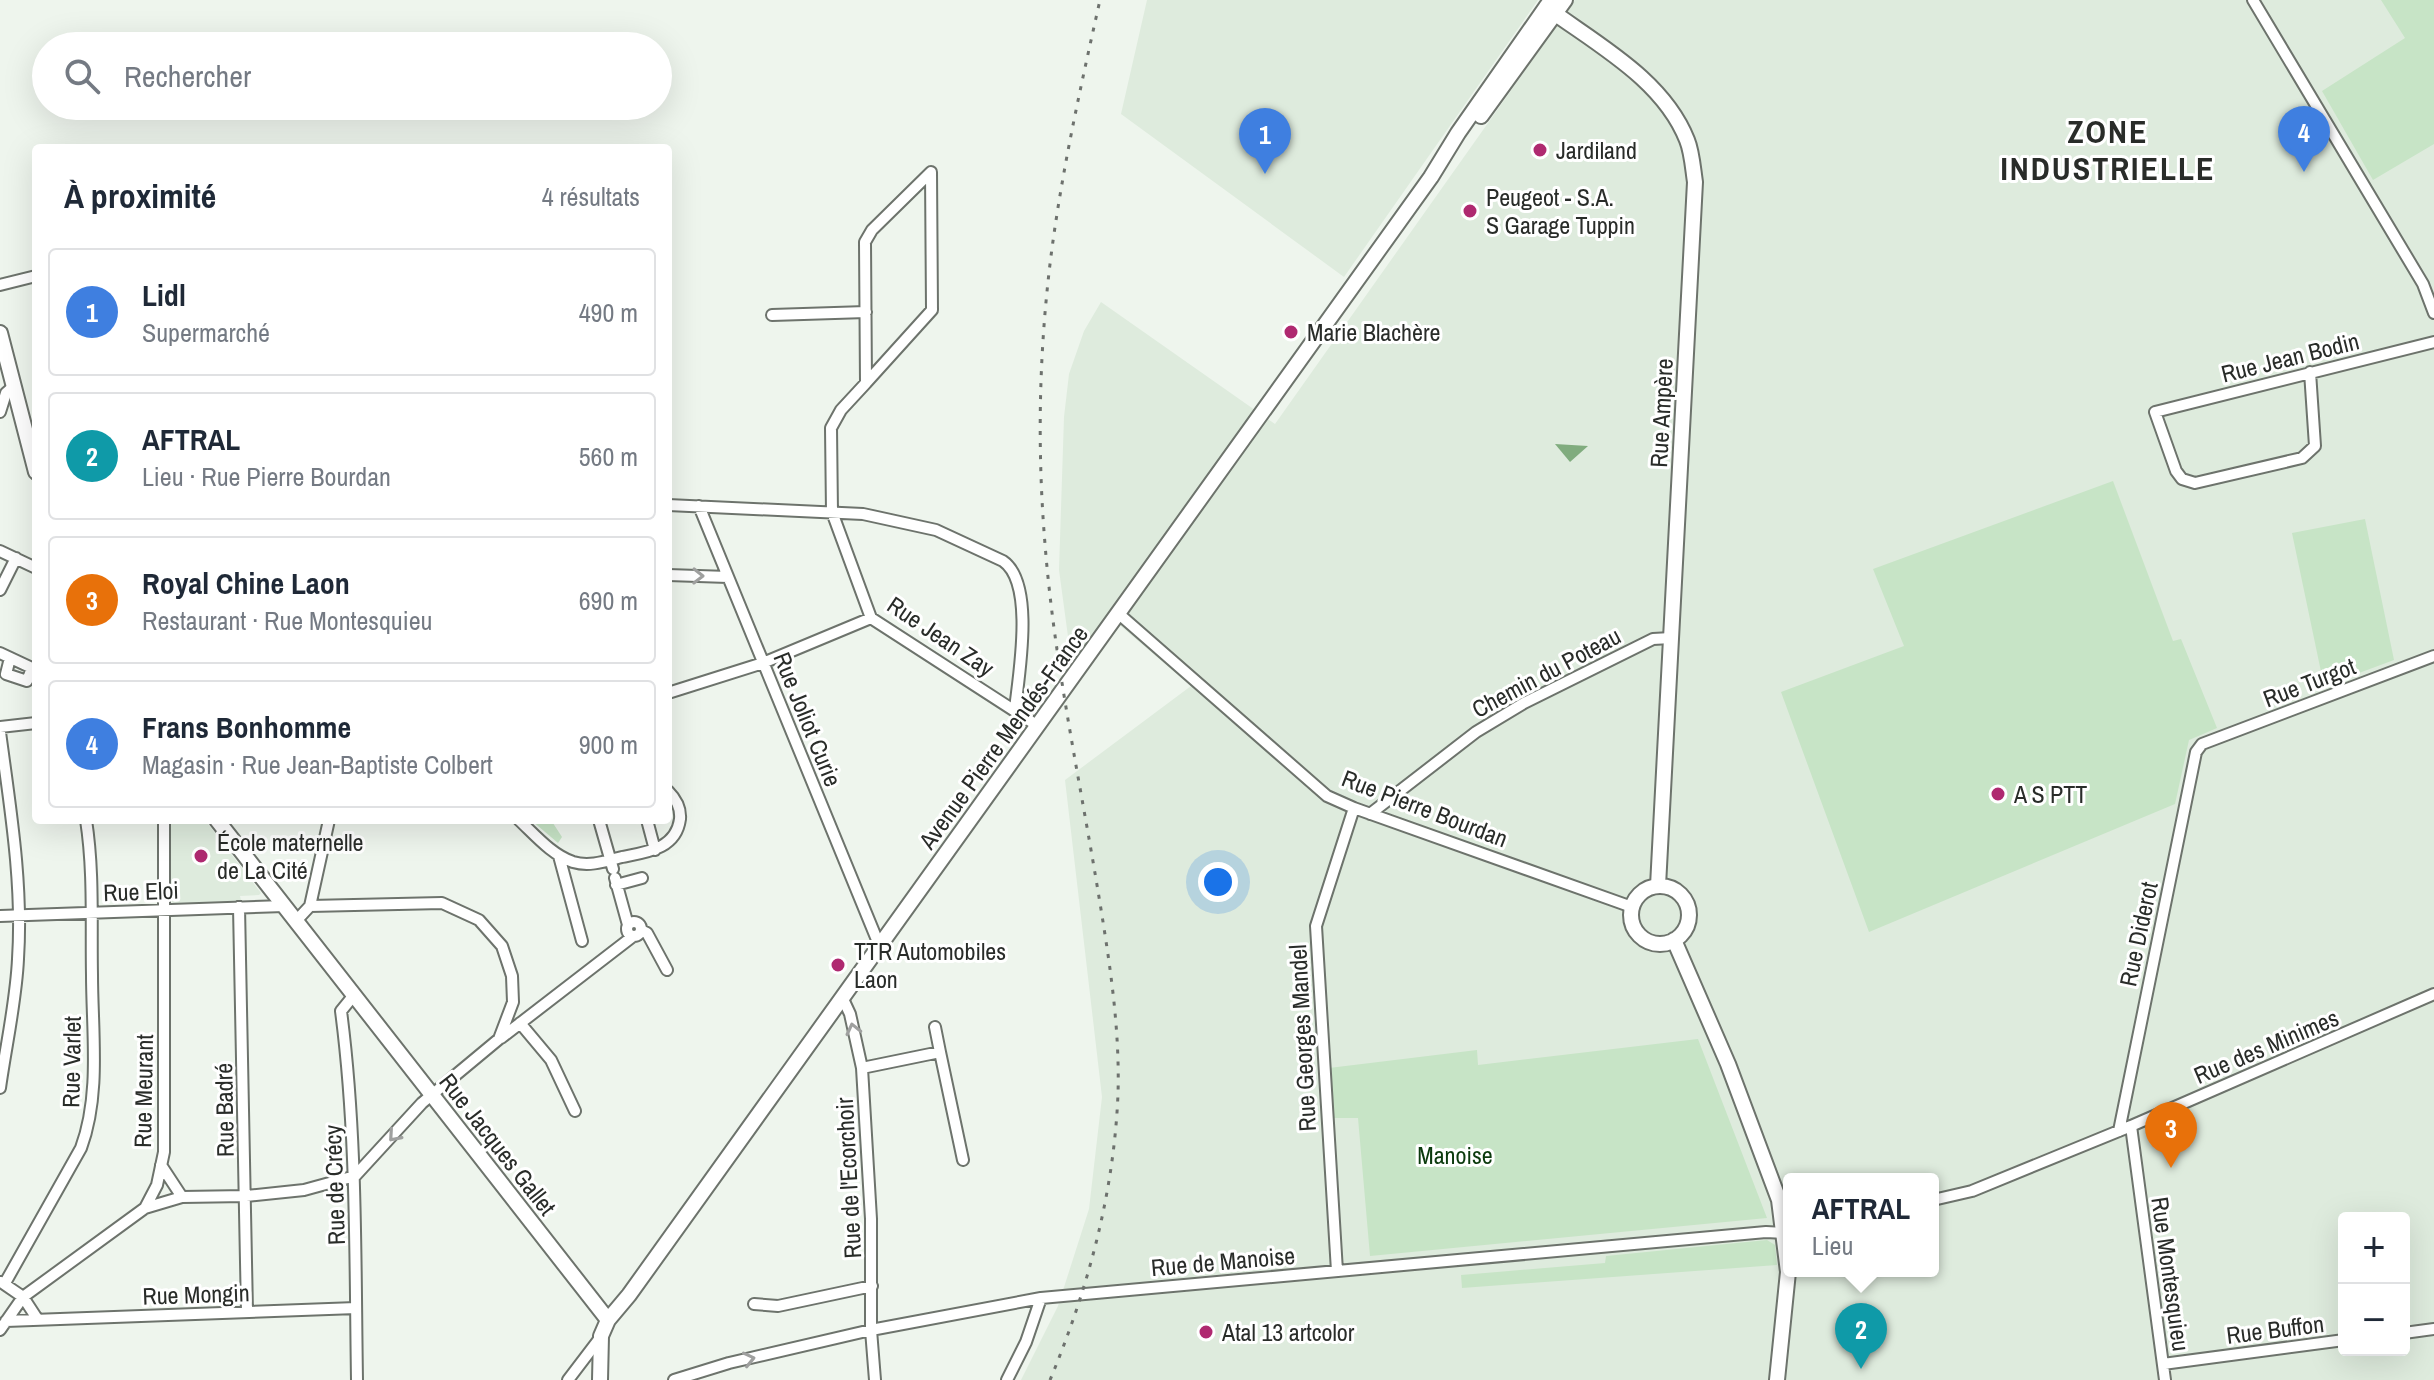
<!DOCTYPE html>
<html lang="fr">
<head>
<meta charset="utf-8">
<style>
  :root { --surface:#fff; --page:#f6f6f7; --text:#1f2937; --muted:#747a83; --line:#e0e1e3; --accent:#111827 }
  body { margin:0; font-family:"Archivo Narrow",sans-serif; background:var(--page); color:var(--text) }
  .controls { position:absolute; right:24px; bottom:24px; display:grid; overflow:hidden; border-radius:8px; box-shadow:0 8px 32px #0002 }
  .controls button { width:72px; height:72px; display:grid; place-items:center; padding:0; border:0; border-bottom:2px solid var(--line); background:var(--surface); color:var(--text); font:40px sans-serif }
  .you { position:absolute; left:1218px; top:882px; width:28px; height:28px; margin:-20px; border:6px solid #fff; border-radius:50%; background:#1a73e8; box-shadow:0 0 0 12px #1a73e833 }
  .badge { display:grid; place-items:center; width:52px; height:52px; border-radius:50%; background:var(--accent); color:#fff; font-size:26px; font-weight:700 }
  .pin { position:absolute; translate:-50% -66px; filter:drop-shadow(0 2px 4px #0008) }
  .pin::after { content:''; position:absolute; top:42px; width:28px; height:24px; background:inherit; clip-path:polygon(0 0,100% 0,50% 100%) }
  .popup { position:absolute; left:1783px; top:1173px; width:156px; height:104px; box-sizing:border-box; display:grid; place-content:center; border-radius:8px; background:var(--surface); filter:drop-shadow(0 2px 6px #0005); font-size:26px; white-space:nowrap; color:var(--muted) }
  .popup b { font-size:30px; color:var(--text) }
  .popup::after { content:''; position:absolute; left:50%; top:100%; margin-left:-16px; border:16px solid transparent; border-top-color:var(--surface) }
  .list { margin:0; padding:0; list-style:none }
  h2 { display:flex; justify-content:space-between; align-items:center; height:104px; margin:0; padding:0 32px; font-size:34px }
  h2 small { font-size:26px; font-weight:400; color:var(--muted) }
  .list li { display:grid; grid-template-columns:52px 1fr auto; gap:24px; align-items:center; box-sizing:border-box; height:128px; margin:0 16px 16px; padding:0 16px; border:2px solid var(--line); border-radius:8px }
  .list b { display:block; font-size:30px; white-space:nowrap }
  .list p { margin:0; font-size:26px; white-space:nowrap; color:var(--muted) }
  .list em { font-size:26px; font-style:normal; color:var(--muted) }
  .icon { flex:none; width:44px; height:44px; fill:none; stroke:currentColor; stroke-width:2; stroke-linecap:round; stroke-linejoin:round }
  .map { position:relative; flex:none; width:2434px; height:1380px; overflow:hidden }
  .search { position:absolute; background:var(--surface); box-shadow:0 8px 32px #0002; left:32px; top:32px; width:640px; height:88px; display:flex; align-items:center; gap:20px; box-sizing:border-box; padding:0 28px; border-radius:44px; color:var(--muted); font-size:30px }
  .panel { position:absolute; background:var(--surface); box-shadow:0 8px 32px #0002; left:32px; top:144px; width:640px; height:680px; border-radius:8px }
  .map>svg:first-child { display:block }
</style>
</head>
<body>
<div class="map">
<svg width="2434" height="1380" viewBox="0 0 2434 1380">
  <rect width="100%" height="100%" fill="#eef5ed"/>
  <path fill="#deebdd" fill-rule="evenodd" d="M 1147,0 L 1538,0 L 1344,277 L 1121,114 Z
    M 1575,0 L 2434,0 L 2434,1380 L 1021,1380 L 1058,1306 L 1089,1209 L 1102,1097 L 1065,780 L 1191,686 L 1110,617 L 1072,666 L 1059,570 L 1064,417 L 1069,374 L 1084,331 L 1101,302 L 1275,424 ZM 1789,1179 L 1933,1179 L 1933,1271 L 1789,1271 ZM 2344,1218 L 2404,1218 L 2404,1350 L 2344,1350 Z
    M 168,820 L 205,820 L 261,893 L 259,895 L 240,896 L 242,905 L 177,906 L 170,900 Z"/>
  <path fill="#c7e4c6" d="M 2381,0 L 2434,0 L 2434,144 L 2373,180 L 2322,91 L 2405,38 Z
    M 2113,481 L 2173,641 L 2181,639 L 2217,728 L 2189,740 L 2175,804 L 1869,932 L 1781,692 L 1904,646 L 1873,569 Z
    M 2365,519 L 2394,660 L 2324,686 L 2292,533 Z
    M 531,820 L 551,820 L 562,837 L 558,843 Z
    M 1698,1039 L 1767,1218 L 1370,1256 L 1358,1118 L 1332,1118 L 1329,1068 L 1477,1050 L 1478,1065 Z
    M 1767,1240 L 1775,1245 L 1777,1265 L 1462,1288 L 1461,1275 L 1605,1263 L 1606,1256 Z"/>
  <path fill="#80ac7e" d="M 1555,444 L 1588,446 L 1570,462 Z"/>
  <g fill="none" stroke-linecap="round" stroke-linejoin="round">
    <g stroke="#6d736c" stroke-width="14">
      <path id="street" d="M 2253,0 L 2423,284 L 2434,313
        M 931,172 L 932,310 L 866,383 L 865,242 L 872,230 Z
        M 0,285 L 36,276
        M 772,315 L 866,312
        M 2310,372 L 2315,446 L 2302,458 L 2195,483 L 2182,479 L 2176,471 L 2155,412 L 2434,342
        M 866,383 L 841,410 L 831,428 L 832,512 L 871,618 L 1038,726
        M 0,412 L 6,393 L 14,386
        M 668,505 L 863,514 L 936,530 L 1003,561 C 1035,583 1019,673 1015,709
        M 699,506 L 880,947
        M 0,551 L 36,568
        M 668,575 L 728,577
        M 0,590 L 16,558
        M 1119,614 L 1327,796 L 1354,808 L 1632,907
        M 0,653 L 32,668 L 27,681 L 6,674 L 10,658
        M 668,693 L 763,663 L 871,618
        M 0,727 L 36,723
        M 0,732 C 10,807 23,883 18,959 C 16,1002 6,1045 0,1088
        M 1370,814 L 1476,732 L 1524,703 L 1653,639 L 1671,638
        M 519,820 C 535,835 552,855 573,862 C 590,867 606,861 622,857 C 647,852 676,849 680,819 C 681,807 676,799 668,791
        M 599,820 L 613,869
        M 647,820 L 655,850
        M 559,856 L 582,941
        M 615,878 L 628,925
        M 616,885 L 642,878
        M 310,906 L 329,820
        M 239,907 L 247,1312
        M 0,916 L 284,906
        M627 929a7 7 0 1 1 14 0a7 7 0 1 1-14 0Z
        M 641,930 L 647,933 L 667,970
        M 354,995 L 341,1011 C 357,1133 355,1256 357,1380
        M 843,999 L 850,1014 L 862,1068 L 871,1219 L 871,1330 L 875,1380
        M 520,1023 L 551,1060 L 575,1111
        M 935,1027 L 940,1052
        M 501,1038 L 632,937
        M 862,1068 L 940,1052 L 963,1160
        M 2131,1126 L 2165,1380
        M 2119,1131 L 2196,752 L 2202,744 L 2434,656
        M 161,1165 L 182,1197
        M 1933,1200 L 1972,1191 L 2131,1126 L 2434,994
        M 145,1208 L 182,1197 L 246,1196 L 304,1190 L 355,1176 L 422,1103 L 499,1039 L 513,1002 L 512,976 L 502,946 L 479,920 L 442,903 L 310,906 L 296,921
        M 1337,1271 L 1316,926 L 1354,808
        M 1,1282 L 23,1297 L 38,1320
        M 5,1283 L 81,1148 C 101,1094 92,1031 92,975 C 91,924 94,871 86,820
        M 754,1304 L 778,1306 L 872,1286
        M 6,1321 L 356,1308
        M 0,1330 L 23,1297 L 145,1208 L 157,1185 L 164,1152 L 164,820
        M 2404,1333 L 2434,1329
        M 2163,1364 L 2344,1340
        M 568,1380 L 600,1338
        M 674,1380 L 729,1363 L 871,1330 L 1041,1298 L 1766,1232 L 1787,1233
        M 1007,1380 L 1026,1342 L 1041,1298"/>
    </g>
    <g stroke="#6d736c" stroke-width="18">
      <path id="secondary" d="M 1546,7 C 1596,44 1663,79 1687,140 C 1692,152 1693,169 1695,182 L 1658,886
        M 1481,116 L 1565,0
        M 0,333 L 36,472
        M 217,820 L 608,1320
        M1631 915a29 29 0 1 1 58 0a29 29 0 1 1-58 0Z
        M 1674,940 L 1728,1064 L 1779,1200 L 1788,1272 L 1777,1380
        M 600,1380 L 601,1336 L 608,1320 L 629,1295 L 1431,177 L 1458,133 L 1551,0"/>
    </g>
    <use href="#street" stroke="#fff" stroke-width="10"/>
    <use href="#secondary" stroke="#fff" stroke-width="14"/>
    <path stroke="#6d716d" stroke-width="3" stroke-dasharray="4 8" stroke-linecap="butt" d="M 1050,1380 C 1088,1289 1114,1193 1118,1094 C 1120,1026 1109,958 1098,891 C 1079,776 1054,660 1045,544 C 1037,448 1039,351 1051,256 C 1062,170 1081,85 1100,0"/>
  </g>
  <defs><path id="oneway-chevron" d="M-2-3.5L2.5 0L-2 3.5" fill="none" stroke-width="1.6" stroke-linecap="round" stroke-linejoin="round" transform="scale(2)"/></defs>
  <g stroke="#9fa09f">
    <use href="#oneway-chevron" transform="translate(698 576) rotate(1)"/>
    <use href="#oneway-chevron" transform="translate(853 1029) rotate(-103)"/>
    <use href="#oneway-chevron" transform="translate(394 1136) rotate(131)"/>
    <use href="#oneway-chevron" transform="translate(749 1359) rotate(-13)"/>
  </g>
  <g fill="#af2970" stroke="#fff" stroke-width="3">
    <circle cx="1540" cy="150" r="8"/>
    <circle cx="1470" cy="211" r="8"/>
    <circle cx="1291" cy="332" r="8"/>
    <circle cx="1998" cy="794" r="8"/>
    <circle cx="201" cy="856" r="8"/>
    <circle cx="838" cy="965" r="8"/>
    <circle cx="1206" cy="1332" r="8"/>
  </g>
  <g text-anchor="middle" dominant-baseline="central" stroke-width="6" stroke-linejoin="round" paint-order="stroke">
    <g font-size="24" fill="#292c29" stroke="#fff" text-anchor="start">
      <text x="1556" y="150">Jardiland</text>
      <text x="1486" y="197">Peugeot - S.A.<tspan x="1486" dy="28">S Garage Tuppin</tspan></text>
      <text x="1307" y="332">Marie Blachère</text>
      <text x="2014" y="794">A S PTT</text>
      <text x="217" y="842">École maternelle<tspan x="217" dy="28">de La Cité</tspan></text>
      <text x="854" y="951">TTR Automobiles<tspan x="854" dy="28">Laon</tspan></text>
      <text x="1222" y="1332">Atal 13 artcolor</text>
    </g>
    <g font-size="24" fill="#292c29" stroke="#fff">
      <text transform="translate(2290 357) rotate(-14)">Rue Jean Bodin</text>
      <text transform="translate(1661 413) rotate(-87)">Rue Ampère</text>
      <text transform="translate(941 636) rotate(34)">Rue Jean Zay</text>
      <text transform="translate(1546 672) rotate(-28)">Chemin du Poteau</text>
      <text transform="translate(2309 682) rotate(-21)">Rue Turgot</text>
      <text transform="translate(808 719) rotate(68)">Rue Joliot Curie</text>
      <text transform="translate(1003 737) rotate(-54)">Avenue Pierre Mendés-France</text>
      <text transform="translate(1425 808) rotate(21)">Rue Pierre Bourdan</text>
      <text transform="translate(141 891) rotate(-2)">Rue Eloi</text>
      <text transform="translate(2138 934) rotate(-78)">Rue Diderot</text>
      <text transform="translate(1302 1038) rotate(-93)">Rue Georges Mandel</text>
      <text transform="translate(2266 1046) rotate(-23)">Rue des Minimes</text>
      <text transform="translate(71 1062) rotate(-89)">Rue Varlet</text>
      <text transform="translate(143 1091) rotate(-89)">Rue Meurant</text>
      <text transform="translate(224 1110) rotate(-91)">Rue Badré</text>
      <text transform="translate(498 1144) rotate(52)">Rue Jacques Gallet</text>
      <text transform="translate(848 1178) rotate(-93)">Rue de l'Ecorchoir</text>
      <text transform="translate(334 1185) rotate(-92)">Rue de Crécy</text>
      <text transform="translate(1223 1261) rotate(-5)">Rue de Manoise</text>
      <text transform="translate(2171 1274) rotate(82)">Rue Montesquieu</text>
      <text transform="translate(196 1294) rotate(-2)">Rue Mongin</text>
      <text transform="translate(2275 1329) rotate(-7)">Rue Buffon</text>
    </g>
    <g font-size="24" fill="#0b3a0d" stroke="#fff">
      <text x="1455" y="1155">Manoise</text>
    </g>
    <g font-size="32" font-weight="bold" letter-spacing="2" fill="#292c29" stroke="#fff">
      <text x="2108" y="131">ZONE<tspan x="2108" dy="37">INDUSTRIELLE</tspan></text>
    </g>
  </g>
</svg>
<div class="controls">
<button>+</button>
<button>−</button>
</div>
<div class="you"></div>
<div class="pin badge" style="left:1265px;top:174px;background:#3f7fe0">1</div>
<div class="pin badge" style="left:1861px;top:1369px;background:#0f9aa8">2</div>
<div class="popup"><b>AFTRAL</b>Lieu</div>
<div class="pin badge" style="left:2171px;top:1168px;background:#e8710a">3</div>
<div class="pin badge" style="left:2304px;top:172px;background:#3f7fe0">4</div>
<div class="search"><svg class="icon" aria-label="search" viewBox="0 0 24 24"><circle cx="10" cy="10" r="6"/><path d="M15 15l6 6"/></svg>Rechercher</div>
<section class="panel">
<h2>À proximité<small>4 résultats</small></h2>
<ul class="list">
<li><span class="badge" style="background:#3f7fe0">1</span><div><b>Lidl</b><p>Supermarché</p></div><em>490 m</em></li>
<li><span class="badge" style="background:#0f9aa8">2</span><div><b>AFTRAL</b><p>Lieu · Rue Pierre Bourdan</p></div><em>560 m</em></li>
<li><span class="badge" style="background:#e8710a">3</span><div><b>Royal Chine Laon</b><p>Restaurant · Rue Montesquieu</p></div><em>690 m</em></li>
<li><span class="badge" style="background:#3f7fe0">4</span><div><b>Frans Bonhomme</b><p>Magasin · Rue Jean-Baptiste Colbert</p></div><em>900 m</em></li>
</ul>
</section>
</div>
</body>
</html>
